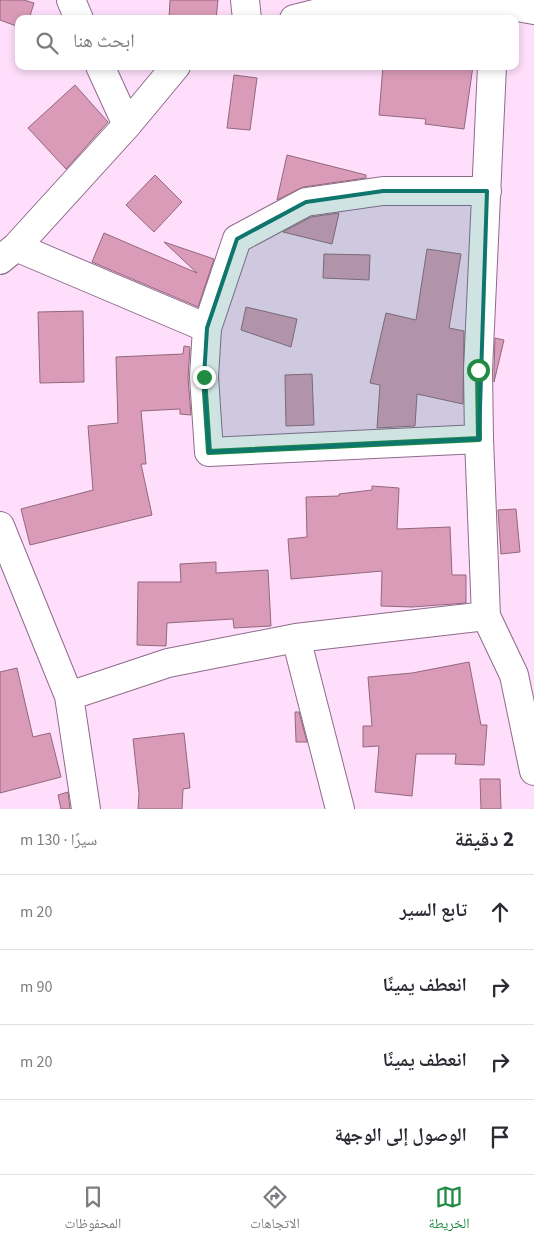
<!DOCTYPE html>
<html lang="ar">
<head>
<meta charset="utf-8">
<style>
  :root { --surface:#fff; --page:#f2f2f3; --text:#2b2b33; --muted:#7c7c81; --line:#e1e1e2; --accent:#1f8b43 }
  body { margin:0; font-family:"Source Sans 3","Noto Naskh Arabic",sans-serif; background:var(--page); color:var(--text); direction:rtl }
  .stop { position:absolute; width:15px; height:15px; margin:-11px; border:4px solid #1f8b43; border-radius:50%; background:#fff }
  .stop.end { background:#1f8b43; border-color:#fff; box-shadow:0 1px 5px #0008 }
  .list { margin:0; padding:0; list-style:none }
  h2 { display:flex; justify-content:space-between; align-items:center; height:65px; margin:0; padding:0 20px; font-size:21px }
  h2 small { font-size:16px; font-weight:400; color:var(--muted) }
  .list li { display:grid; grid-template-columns:32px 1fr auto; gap:15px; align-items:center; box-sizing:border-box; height:75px; padding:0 20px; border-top:1px solid var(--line) }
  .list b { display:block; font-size:19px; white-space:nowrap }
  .list em { font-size:16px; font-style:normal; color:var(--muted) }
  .icon { flex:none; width:28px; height:28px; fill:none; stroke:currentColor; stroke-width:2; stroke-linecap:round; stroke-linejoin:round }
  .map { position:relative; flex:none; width:534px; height:809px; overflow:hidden; direction:ltr }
  .search { position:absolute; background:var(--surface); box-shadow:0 2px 8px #0003; left:15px; right:15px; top:15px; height:55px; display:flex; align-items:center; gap:12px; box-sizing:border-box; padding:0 18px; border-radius:10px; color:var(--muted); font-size:19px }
  .sheet { height:365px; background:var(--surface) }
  nav { display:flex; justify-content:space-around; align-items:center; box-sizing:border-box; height:70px; border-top:1px solid var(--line); background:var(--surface); font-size:14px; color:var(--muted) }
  nav a { display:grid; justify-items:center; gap:2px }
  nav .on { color:var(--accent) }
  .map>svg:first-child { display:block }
</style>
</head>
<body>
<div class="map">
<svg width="534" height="809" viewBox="0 0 534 809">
  <rect width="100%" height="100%" fill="#fedefa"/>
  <path fill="#da9bb8" stroke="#93677c" d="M 0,0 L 24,0 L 34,3 L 29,19 L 19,19 L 19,27 L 0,20 Z
    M 170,0 L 218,0 L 216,19 L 169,19 Z
    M 383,66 L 473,66 L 464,129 L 425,124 L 426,119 L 379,115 Z
    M 234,75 L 257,78 L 250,130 L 227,128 Z
    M 75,85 L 108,122 L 66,169 L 28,128 Z
    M 287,155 L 366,175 L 366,178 L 303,187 L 277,200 Z
    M 155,175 L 182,202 L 154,232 L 126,205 Z
    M 339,213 L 332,244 L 283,232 L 311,217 Z
    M 104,233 L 197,273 L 164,242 L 214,259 L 198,307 L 92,262 Z
    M 427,249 L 461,254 L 449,328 L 464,331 L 463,404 L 417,394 L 415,426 L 377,428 L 380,385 L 370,383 L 386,313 L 416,320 Z
    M 324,254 L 370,255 L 369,280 L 323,278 Z
    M 246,307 L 297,319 L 291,347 L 241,330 Z
    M 83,311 L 84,382 L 40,383 L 38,312 Z
    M 495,338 L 504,340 L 494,382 L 494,370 Z
    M 184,346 L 190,347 L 188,378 L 191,415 L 180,414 L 180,409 L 141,411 L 146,464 L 141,464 L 152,515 L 30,545 L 21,509 L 93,490 L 88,426 L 118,423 L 116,357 L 183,354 Z
    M 312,374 L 314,425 L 286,426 L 285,375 Z
    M 372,486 L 399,488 L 397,529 L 450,527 L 452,575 L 466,575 L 466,603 L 412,607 L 381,606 L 382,571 L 291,579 L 288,539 L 307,537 L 306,497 L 339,496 L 339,494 L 372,490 Z
    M 516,509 L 520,552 L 501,554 L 498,510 Z
    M 216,562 L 216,573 L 268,570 L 271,626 L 234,628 L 233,619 L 167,623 L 166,646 L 137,645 L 138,582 L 181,582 L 180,564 Z
    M 469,662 L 481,725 L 487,725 L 484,765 L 455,764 L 456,754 L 416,754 L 412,796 L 375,792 L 379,746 L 363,747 L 363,726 L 372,726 L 368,677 L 412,673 Z
    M 17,668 L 33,737 L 50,733 L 61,777 L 0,793 L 0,672 Z
    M 295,712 L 299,712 L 307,742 L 296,742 Z
    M 184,733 L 190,788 L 183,789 L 182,809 L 138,809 L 139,794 L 133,739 Z
    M 480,779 L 500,779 L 501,809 L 481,809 Z
    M 68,792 L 70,809 L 61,809 L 58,795 Z"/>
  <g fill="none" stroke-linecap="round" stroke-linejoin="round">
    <g stroke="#8e6b8b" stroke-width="30">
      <path id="minor" d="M 71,0 L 79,19
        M 245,0 L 247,19
        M 294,19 L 355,4 L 495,3 L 534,10
        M 100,66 L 127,125
        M 492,66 L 478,370 L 479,439 L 486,616 L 514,675 L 534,771
        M 16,247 L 207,328
        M 0,260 L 16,247 L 127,125 L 176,66
        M 479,439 L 209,452 L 204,377 L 207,328 L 237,239 L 306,202 L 383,191 L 487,191
        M 0,526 L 69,696 L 86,809
        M 296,638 L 340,809
        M 69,696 L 168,663 L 296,638 L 486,616"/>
    </g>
    <use href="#minor" stroke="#fff" stroke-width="28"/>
  </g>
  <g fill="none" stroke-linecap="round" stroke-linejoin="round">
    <path stroke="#1f8b43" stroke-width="6" d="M 204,377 L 209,452 L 479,439 L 478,370"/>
  </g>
  <path fill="#0f766e" fill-opacity="0.2" stroke="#0f766e" stroke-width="4" stroke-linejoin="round" d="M 383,191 L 487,191 L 479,439 L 209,452 L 204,377 L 207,328 L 237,239 L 306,202 Z"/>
</svg>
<div class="stop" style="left:478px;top:370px"></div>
<div class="stop end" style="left:204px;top:377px"></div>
<div class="search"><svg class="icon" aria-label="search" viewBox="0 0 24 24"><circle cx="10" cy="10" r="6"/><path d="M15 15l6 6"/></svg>ابحث هنا</div>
</div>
<section class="sheet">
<h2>2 دقيقة<small>سيرًا · 130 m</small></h2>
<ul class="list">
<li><svg class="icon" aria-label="ahead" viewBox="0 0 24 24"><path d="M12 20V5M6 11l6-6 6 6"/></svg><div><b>تابع السير</b></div><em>20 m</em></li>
<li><svg class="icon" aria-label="right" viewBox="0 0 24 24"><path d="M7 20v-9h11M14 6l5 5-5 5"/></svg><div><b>انعطف يمينًا</b></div><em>90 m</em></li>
<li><svg class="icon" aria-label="right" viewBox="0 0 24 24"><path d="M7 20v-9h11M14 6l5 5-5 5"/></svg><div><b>انعطف يمينًا</b></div><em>20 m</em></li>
<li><svg class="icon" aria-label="arrive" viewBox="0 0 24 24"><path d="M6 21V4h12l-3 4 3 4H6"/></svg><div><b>الوصول إلى الوجهة</b></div></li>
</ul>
</section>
<nav>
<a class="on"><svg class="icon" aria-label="map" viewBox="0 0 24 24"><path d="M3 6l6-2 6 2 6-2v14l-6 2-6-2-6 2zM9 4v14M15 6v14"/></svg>الخريطة</a>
<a><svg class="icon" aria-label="directions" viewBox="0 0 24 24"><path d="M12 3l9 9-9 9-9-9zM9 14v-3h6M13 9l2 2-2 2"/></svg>الاتجاهات</a>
<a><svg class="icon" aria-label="saved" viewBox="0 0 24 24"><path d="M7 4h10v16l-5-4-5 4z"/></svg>المحفوظات</a>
</nav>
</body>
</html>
